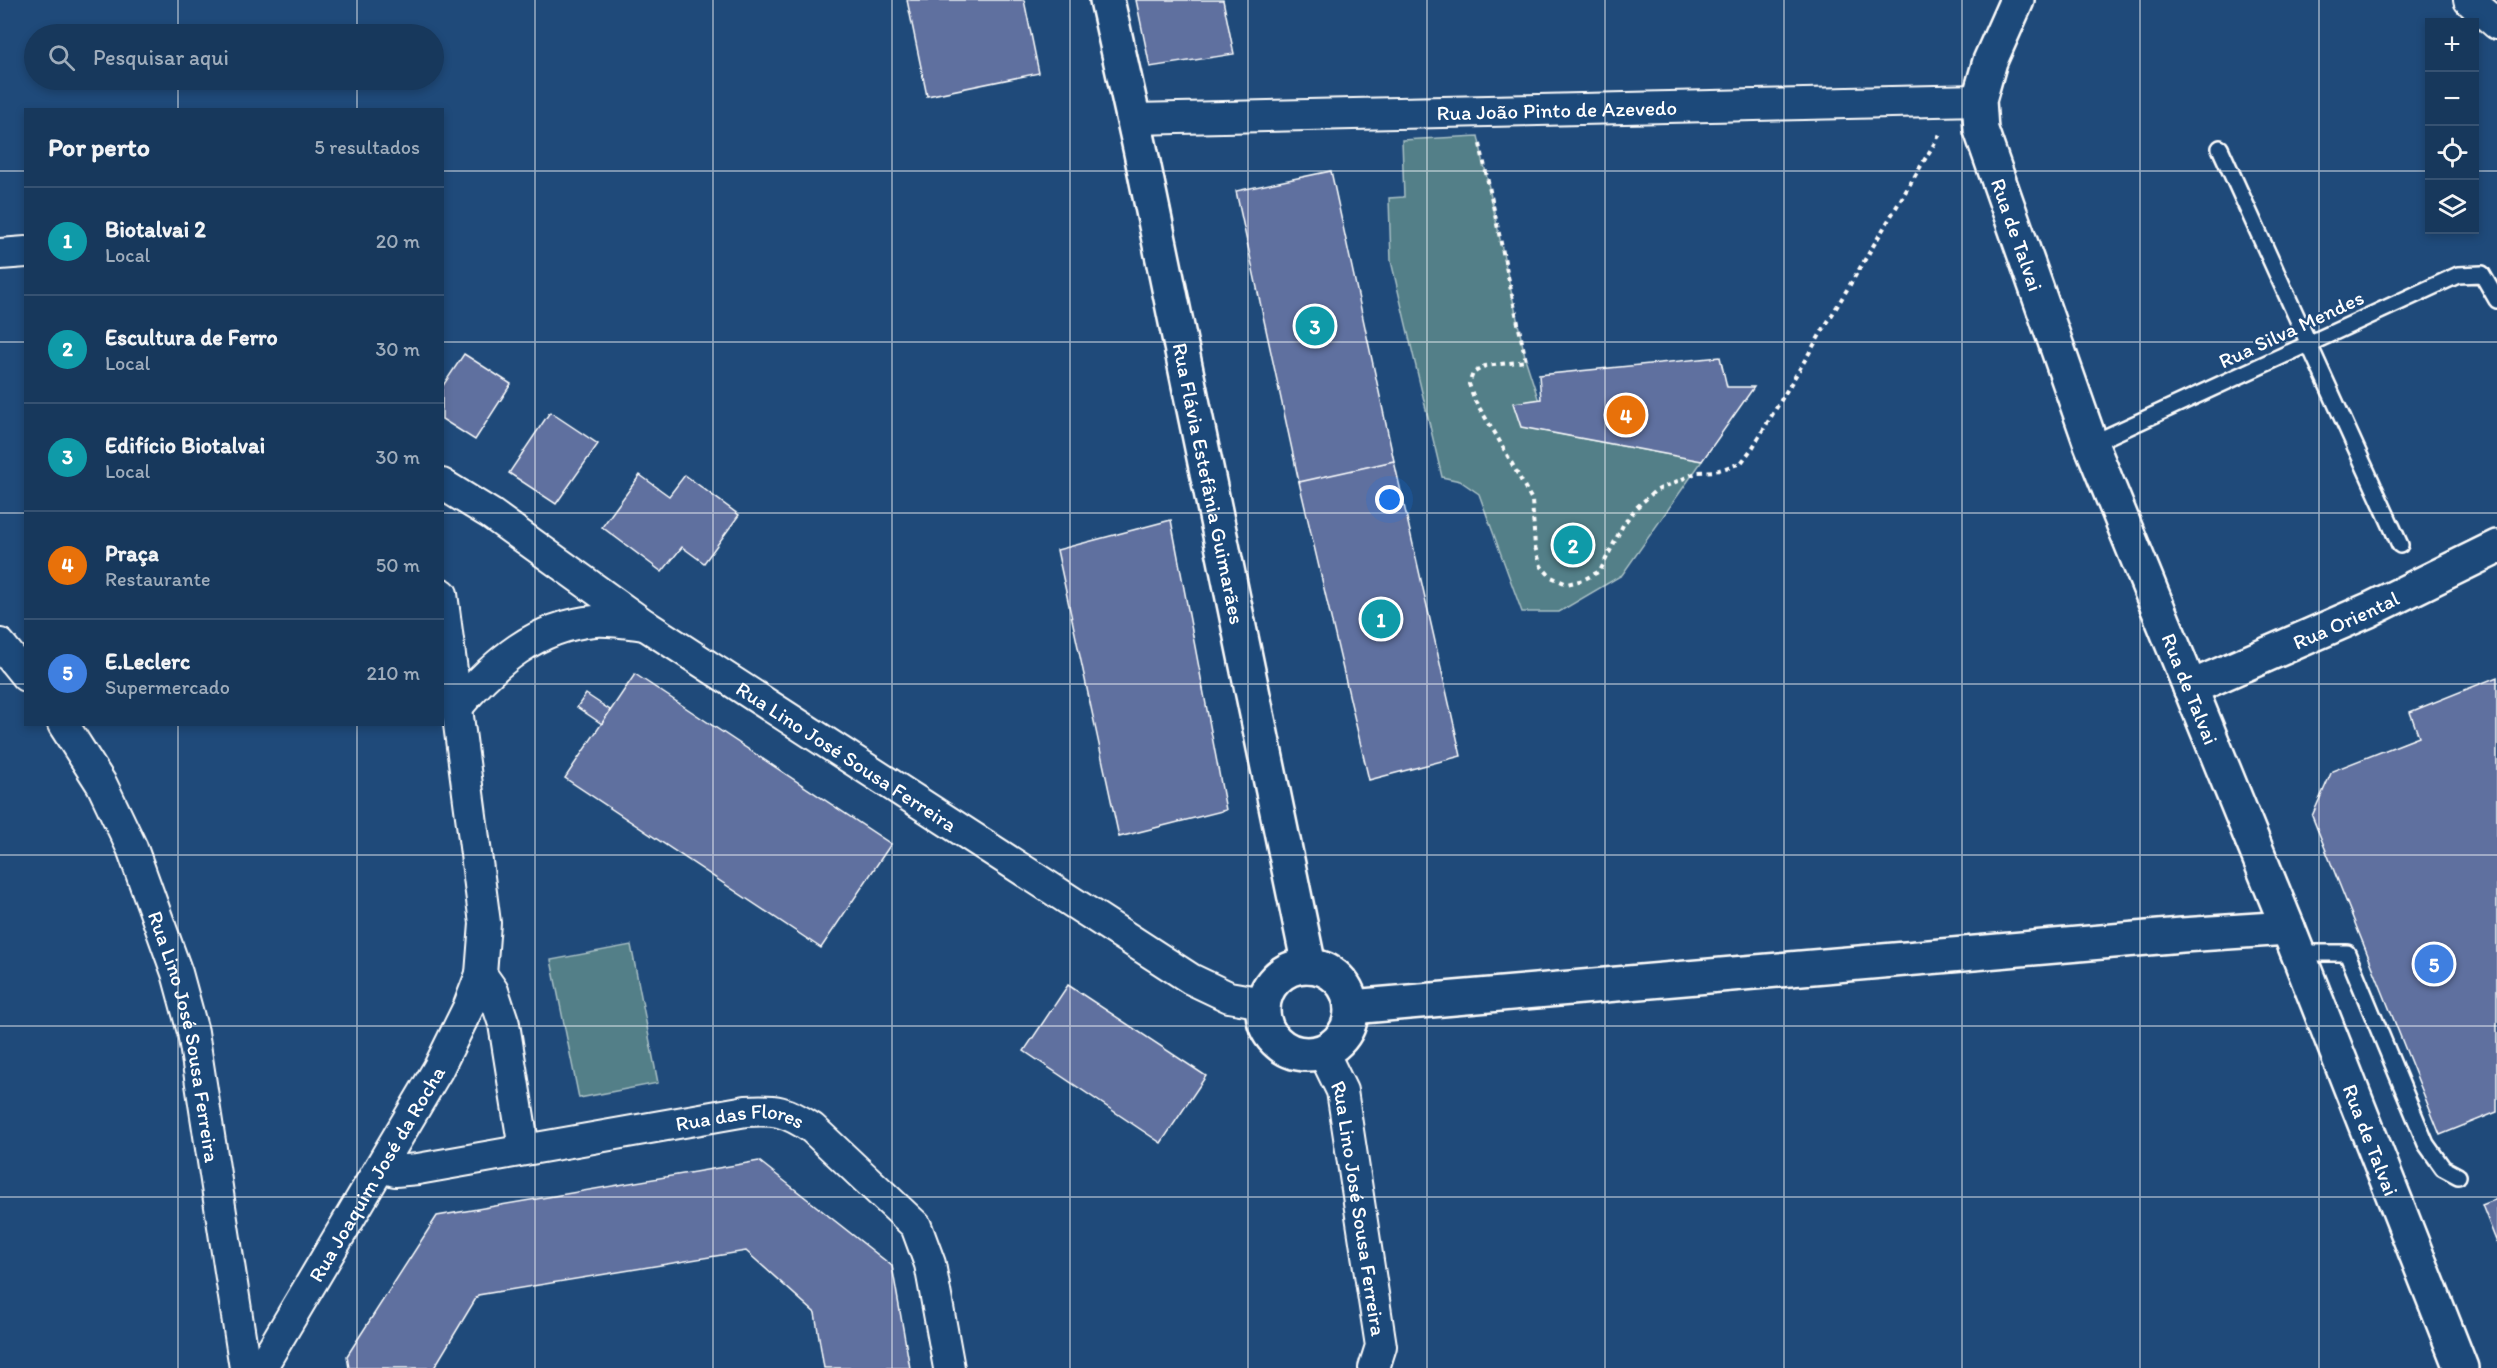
<!DOCTYPE html>
<html lang="pt">
<head>
<meta charset="utf-8">
<style>
  :root { --surface:#17385c; --page:#244365; --text:#f1f3f6; --muted:#9eacbb; --line:#365272; --accent:#ff9aa2 }
  body { margin:0; font-family:Itim,sans-serif; background:var(--page); color:var(--text) }
  .controls { position:absolute; right:18px; top:18px; display:grid; overflow:hidden; border-radius:0px; box-shadow:0 3px 9px #0003 }
  .controls button { width:54px; height:54px; display:grid; place-items:center; padding:0; border:0; border-bottom:2px solid var(--line); background:var(--surface); color:var(--text); font:30px sans-serif }
  .you { position:absolute; left:1390px; top:500px; width:21px; height:21px; margin:-15px; border:4px solid #fff; border-radius:50%; background:#1a73e8; box-shadow:0 0 0 9px #1a73e833 }
  .badge { display:grid; place-items:center; width:39px; height:39px; border-radius:50%; background:var(--accent); color:#fff; font-size:20px; font-weight:700 }
  .pin { position:absolute; translate:-50% -50%; border:3px solid #fff; box-shadow:0 2px 6px #0006 }
  .list { margin:0; padding:0; list-style:none }
  h2 { display:flex; justify-content:space-between; align-items:center; height:78px; margin:0; padding:0 24px; font-size:26px }
  h2 small { font-size:20px; font-weight:400; color:var(--muted) }
  .list li { display:grid; grid-template-columns:39px 1fr auto; gap:18px; align-items:center; box-sizing:border-box; height:108px; padding:0 24px; border-top:2px solid var(--line) }
  .list b { display:block; font-size:22px; white-space:nowrap }
  .list p { margin:0; font-size:20px; white-space:nowrap; color:var(--muted) }
  .list em { font-size:20px; font-style:normal; color:var(--muted) }
  .icon { flex:none; width:33px; height:33px; fill:none; stroke:currentColor; stroke-width:2; stroke-linecap:round; stroke-linejoin:round }
  .map { position:relative; flex:none; width:2497px; height:1368px; overflow:hidden }
  .search { position:absolute; background:var(--surface); box-shadow:0 3px 9px #0003; left:24px; top:24px; width:420px; height:66px; display:flex; align-items:center; gap:15px; box-sizing:border-box; padding:0 21px; border-radius:33px; color:var(--muted); font-size:22px }
  .panel { position:absolute; background:var(--surface); box-shadow:0 3px 9px #0003; left:24px; top:108px; width:420px; height:618px; border-radius:0px }
  .map>svg:first-child { display:block }
</style>
</head>
<body>
<div class="map">
<svg width="2497" height="1368" viewBox="0 0 2497 1368">
  <rect width="100%" height="100%" fill="#1f4a7a"/>
  <filter id="ink" filterUnits="userSpaceOnUse"><feTurbulence type="fractalNoise" baseFrequency=".0167" numOctaves="2"/><feDisplacementMap in="SourceGraphic" scale="12" xChannelSelector="R" yChannelSelector="G"/><feConvolveMatrix kernelMatrix="1 2 1 2 8 2 1 2 1" color-interpolation-filters="sRGB"/></filter>
  <g filter="url(#ink)">
    <path fill="#527f88" stroke="#a8bfc4" stroke-width="1.5" d="M 1478,136 L 1526,361 L 1549,432 L 1702,461 L 1622,575 L 1559,612 L 1522,612 L 1479,494 L 1460,481 L 1442,477 L 1391,261 L 1389,198 L 1404,197 L 1402,140 Z
      M 631,945 L 658,1083 L 579,1098 L 551,960 Z"/>
    <path fill="#5e709f" stroke="#fff" stroke-width="1.5" d="M 907,0 L 1024,0 L 1039,73 L 927,96 Z
      M 1136,0 L 1223,0 L 1234,54 L 1150,67 Z
      M 1331,171 L 1394,461 L 1299,482 L 1236,191 Z
      M 464,354 L 511,384 L 475,440 L 442,419 L 442,387 Z
      M 1720,357 L 1727,387 L 1754,387 L 1702,461 L 1521,427 L 1513,403 L 1541,399 L 1539,375 Z
      M 550,412 L 598,444 L 556,504 L 509,473 Z
      M 1394,461 L 1461,756 L 1369,780 L 1299,482 Z
      M 640,475 L 669,496 L 685,475 L 739,515 L 704,563 L 682,547 L 662,572 L 602,527 Z
      M 1171,520 L 1226,810 L 1119,837 L 1057,550 Z
      M 635,674 L 891,844 L 821,948 L 565,778 Z
      M 2497,677 L 2497,1112 L 2440,1135 L 2312,816 L 2332,771 L 2419,737 L 2410,712 Z
      M 586,694 L 610,710 L 602,724 L 577,707 Z
      M 1068,985 L 1206,1076 L 1161,1143 L 1024,1051 Z
      M 759,1161 L 892,1266 L 910,1368 L 824,1368 L 815,1313 L 746,1251 L 478,1295 L 434,1368 L 349,1368 L 347,1356 L 437,1216 Z
      M 2497,1199 L 2497,1243 L 2482,1205 Z"/>
    <g fill="none" stroke-linecap="round" stroke-linejoin="round">
      <g stroke="#fff" stroke-width="20">
        <path id="lane" d="M 2220,148 L 2400,545
          M 2091,444 L 2458,275 L 2482,274 L 2497,300
          M 2297,953 L 2347,953 L 2426,1144 L 2443,1168 L 2458,1176"/>
      </g>
      <g stroke="#fff" stroke-width="34">
        <g id="street">
          <path d="M 2469,0 L 2497,24"/>
          <path id="s1" d="M 1134,119 L 1979,100"/>
          <path d="M 0,254 L 26,252"/>
          <path id="s2" d="M 442,484 L 491,514 L 645,625 L 1191,979 L 1229,997 L 1263,1003"/>
          <path d="M 442,594 L 485,923 L 481,974 L 493,991 L 504,1024 L 524,1149"/>
          <path d="M 0,644 L 26,676"/>
          <path d="M 458,706 C 494,663 536,626 595,621 C 611,620 629,623 645,625"/>
          <path id="s3" d="M 63,724 L 102,785 L 132,848 L 177,973 L 193,1032 L 245,1368"/>
          <path id="s4" d="M 1323,1052 L 1342,1091 L 1381,1346 L 1374,1368"/>
          <path id="s5" d="M 382,1167 L 395,1171 L 418,1169 L 746,1111 C 776,1109 786,1111 812,1128 L 916,1226 L 930,1264 L 949,1368"/>
          <path id="s6" d="M 261,1368 L 438,1069 L 468,1008 L 481,974"/>
        </g>
      </g>
      <g stroke="#fff" stroke-width="38">
        <g id="secondary">
          <path id="s7" d="M 1107,0 L 1140,148 L 1309,966"/>
          <path id="s8" d="M 2017,0 L 1990,61 L 1979,100 L 1981,130 L 2091,444 L 2288,928 L 2461,1368"/>
          <path id="s9" d="M 2190,688 L 2369,610 L 2497,547"/>
          <circle cx="1307" cy="1010" r="44"/>
          <path d="M 1351,1007 L 2182,935 L 2288,928"/>
        </g>
      </g>
      <path stroke="#fff" stroke-width="4" stroke-dasharray="4.5 4.5" stroke-linecap="butt" d="M 1480,144 L 1526,361 L 1485,366 L 1473,373 L 1469,384 L 1475,401 L 1495,433 L 1532,500 L 1535,547 L 1541,566 L 1551,577 L 1567,584 L 1583,580 L 1600,571 L 1623,525 L 1636,508 L 1655,491 L 1698,472 L 1716,471 L 1741,463 L 1753,447 L 1940,134"/>
      <use href="#lane" stroke="#1f4a7a" stroke-width="15"/>
      <use href="#street" stroke="#1f4a7a" stroke-width="30"/>
      <use href="#secondary" stroke="#1f4a7a" stroke-width="33"/>
    </g>
  </g>
  <path fill="none" stroke="#fff" stroke-width="1.5" stroke-opacity="0.55" d="M 178,0 L 178,34M 357,0 L 357,34M 535,0 L 535,1368M 713,0 L 713,1368M 892,0 L 892,1368M 1070,0 L 1070,1368M 1248,0 L 1248,1368M 1427,0 L 1427,1368M 1605,0 L 1605,1368M 1784,0 L 1784,1368M 1962,0 L 1962,1368M 2140,0 L 2140,1368M 2319,0 L 2319,1368M 178,80 L 178,110M 357,80 L 357,110M 0,171 L 26,171M 442,171 L 2430,171M 2474,171 L 2497,171M 0,342 L 26,342M 442,342 L 2497,342M 0,513 L 26,513M 442,513 L 2497,513M 0,684 L 26,684M 442,684 L 2497,684M 178,724 L 178,1368M 357,724 L 357,1368M 0,855 L 2497,855M 0,1026 L 2497,1026M 0,1197 L 2497,1197"/>
  <g text-anchor="middle" dominant-baseline="central" stroke-width="4.5" stroke-linejoin="round" paint-order="stroke">
    <g font-size="21" fill="#fff" stroke="#1f4a7a">
      <text stroke="none"><textPath href="#s1" startOffset="423">Rua João Pinto de Azevedo</textPath></text>
      <text stroke="none"><textPath href="#s8" startOffset="248">Rua de Talvai</textPath></text>
      <text transform="translate(2291 329) rotate(-25)">Rua Silva Mendes</text>
      <text stroke="none"><textPath href="#s7" startOffset="494">Rua Flávia Estefânia Guimarães</textPath></text>
      <text stroke="none"><textPath href="#s9" startOffset="170">Rua Oriental</textPath></text>
      <text stroke="none"><textPath href="#s8" startOffset="734">Rua de Talvai</textPath></text>
      <text stroke="none"><textPath href="#s2" startOffset="488">Rua Lino José Sousa Ferreira</textPath></text>
      <text stroke="none"><textPath href="#s3" startOffset="339">Rua Lino José Sousa Ferreira</textPath></text>
      <text stroke="none"><textPath href="#s5" startOffset="364">Rua das Flores</textPath></text>
      <text stroke="none"><textPath href="#s8" startOffset="1220">Rua de Talvai</textPath></text>
      <text stroke="none"><textPath href="#s6" startOffset="226">Rua Joaquim José da Rocha</textPath></text>
      <text stroke="none"><textPath href="#s4" startOffset="162">Rua Lino José Sousa Ferreira</textPath></text>
    </g>
  </g>
</svg>
<div class="controls">
<button>+</button>
<button>−</button>
<button><svg class="icon" aria-label="locate" viewBox="0 0 24 24"><circle cx="12" cy="12" r="6"/><path d="M12 2v4M12 18v4M2 12h4M18 12h4"/></svg></button>
<button><svg class="icon" aria-label="layers" viewBox="0 0 24 24"><path d="M12 4l9 5-9 5-9-5zM3 14l9 5 9-5"/></svg></button>
</div>
<div class="you"></div>
<div class="pin badge" style="left:1381px;top:619px;background:#0f9aa8">1</div>
<div class="pin badge" style="left:1573px;top:545px;background:#0f9aa8">2</div>
<div class="pin badge" style="left:1315px;top:326px;background:#0f9aa8">3</div>
<div class="pin badge" style="left:1626px;top:415px;background:#e8710a">4</div>
<div class="pin badge" style="left:2434px;top:964px;background:#3f7fe0">5</div>
<div class="search"><svg class="icon" aria-label="search" viewBox="0 0 24 24"><circle cx="10" cy="10" r="6"/><path d="M15 15l6 6"/></svg>Pesquisar aqui</div>
<section class="panel">
<h2>Por perto<small>5 resultados</small></h2>
<ul class="list">
<li><span class="badge" style="background:#0f9aa8">1</span><div><b>Biotalvai 2</b><p>Local</p></div><em>20 m</em></li>
<li><span class="badge" style="background:#0f9aa8">2</span><div><b>Escultura de Ferro</b><p>Local</p></div><em>30 m</em></li>
<li><span class="badge" style="background:#0f9aa8">3</span><div><b>Edifício Biotalvai</b><p>Local</p></div><em>30 m</em></li>
<li><span class="badge" style="background:#e8710a">4</span><div><b>Praça</b><p>Restaurante</p></div><em>50 m</em></li>
<li><span class="badge" style="background:#3f7fe0">5</span><div><b>E.Leclerc</b><p>Supermercado</p></div><em>210 m</em></li>
</ul>
</section>
</div>
</body>
</html>
